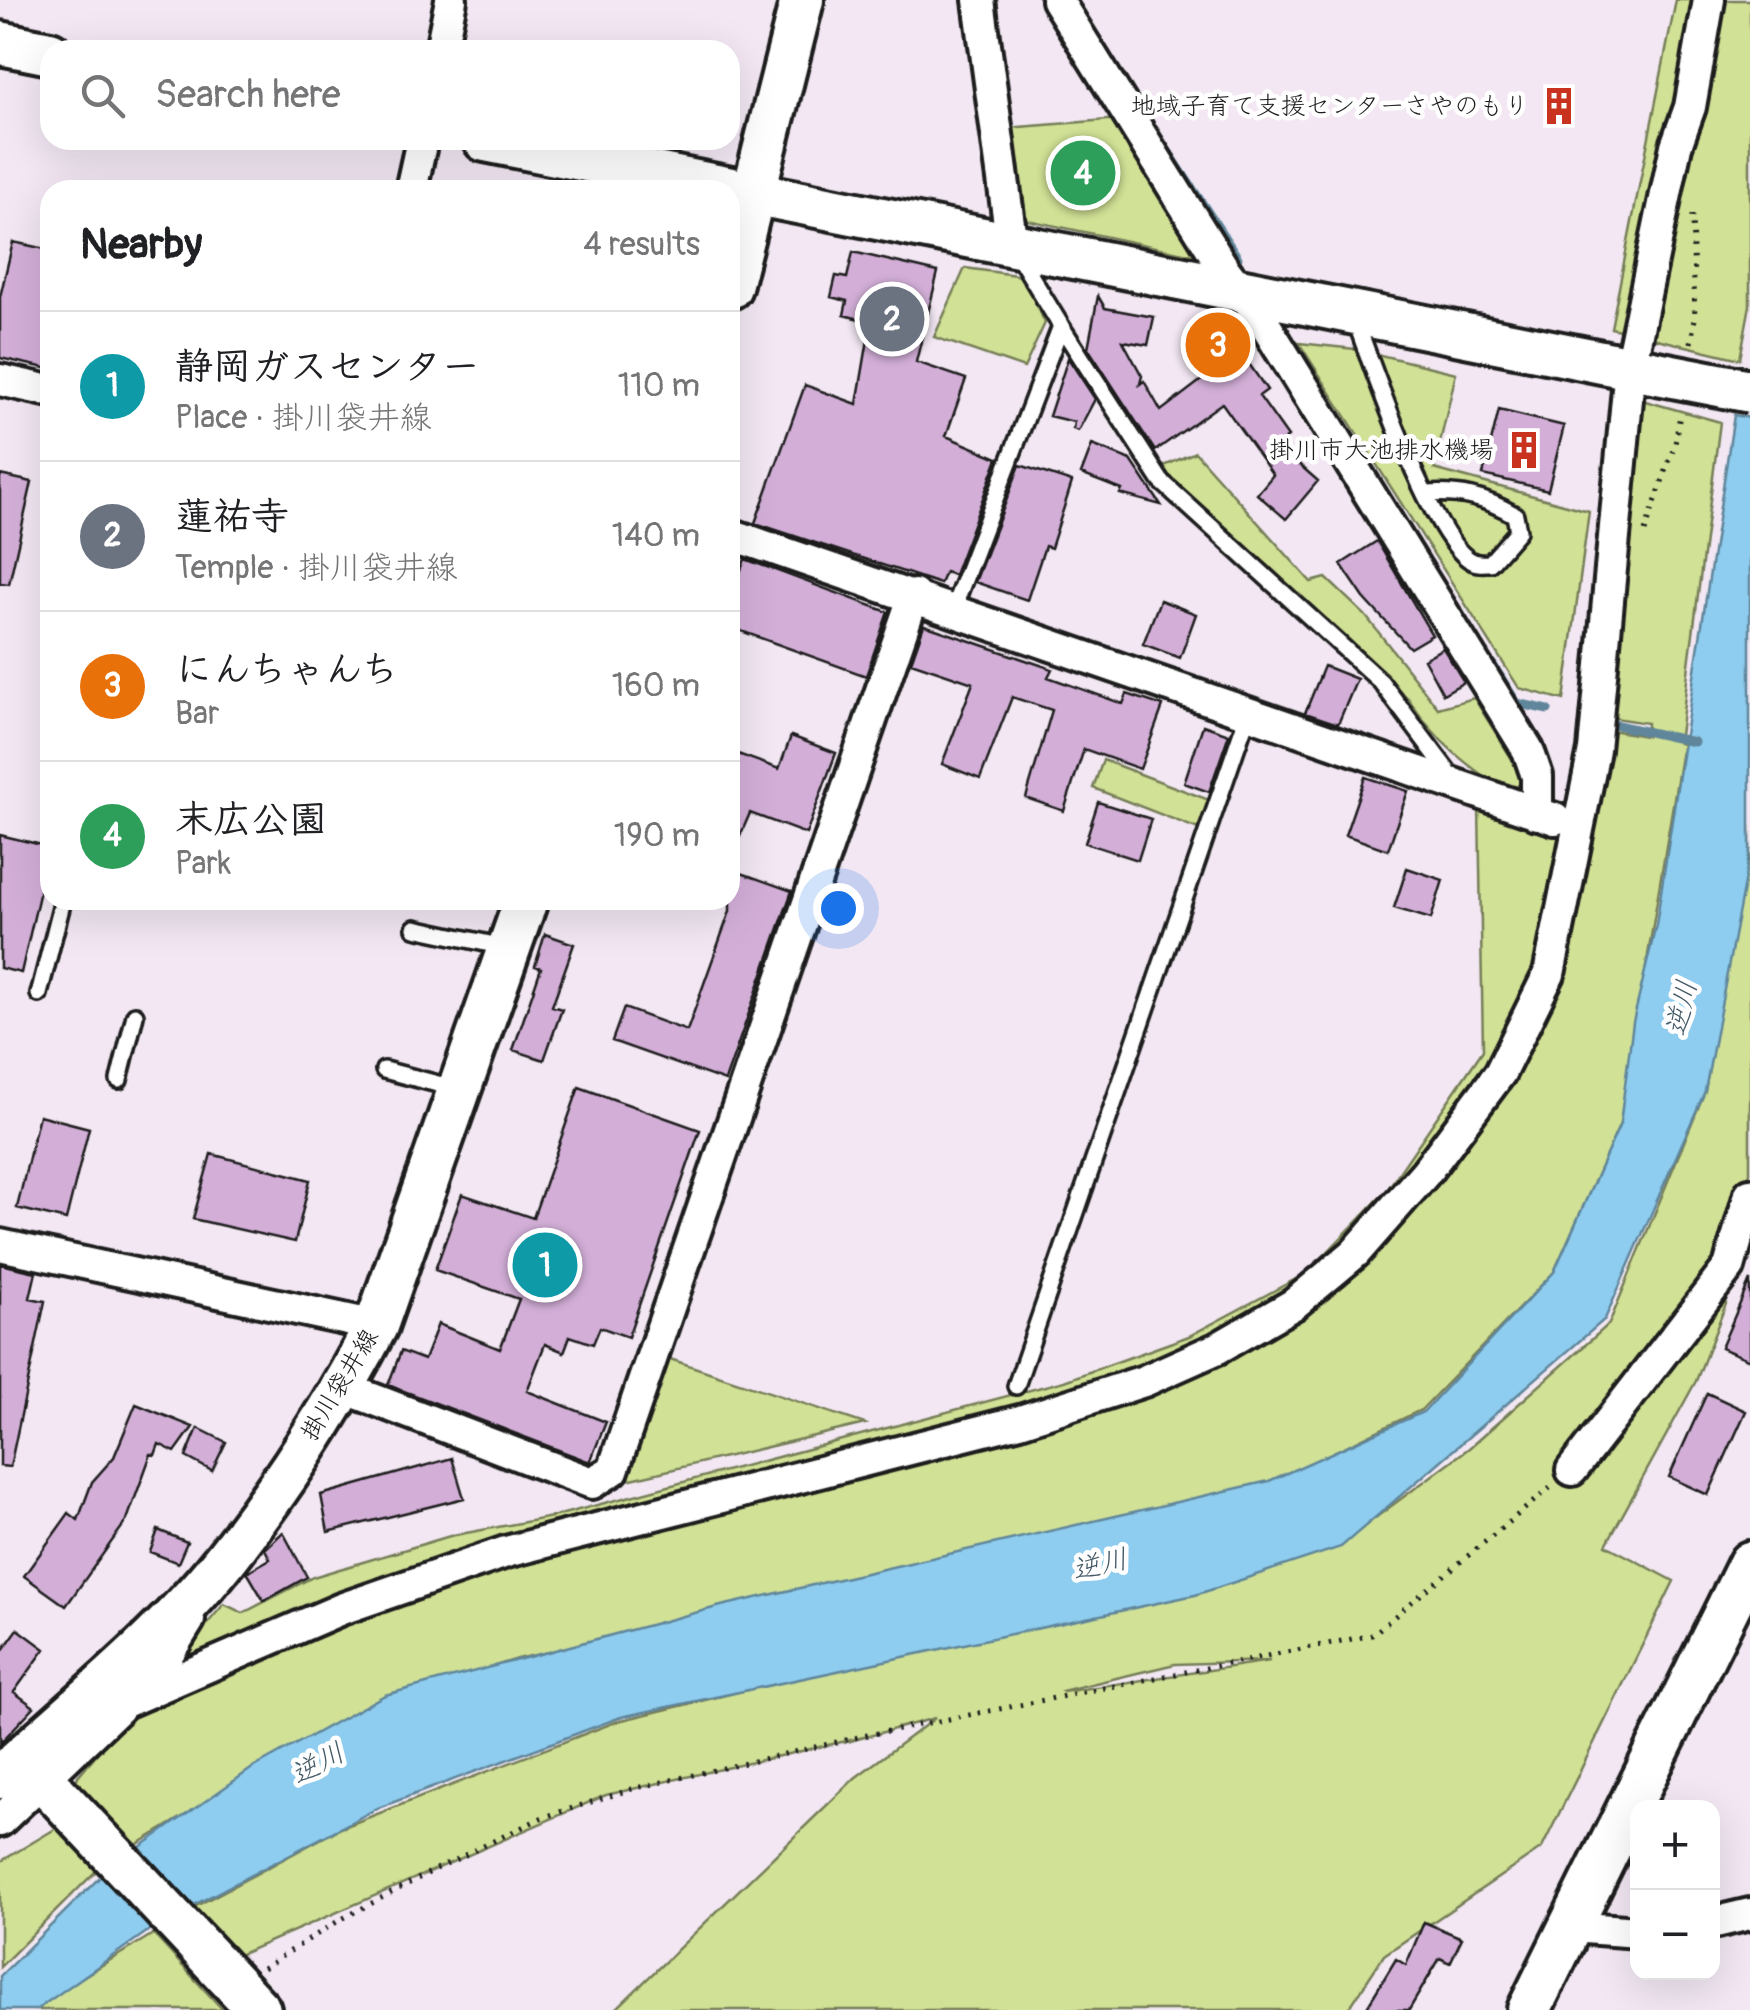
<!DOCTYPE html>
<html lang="en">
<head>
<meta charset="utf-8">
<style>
  :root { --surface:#fff; --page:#f6f6f6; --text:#202124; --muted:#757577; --line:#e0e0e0; --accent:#b45309 }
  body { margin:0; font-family:Pangolin,"Klee One",sans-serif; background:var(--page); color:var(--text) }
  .controls { position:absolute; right:30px; bottom:30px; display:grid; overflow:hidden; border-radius:20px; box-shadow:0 10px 40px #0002 }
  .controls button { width:90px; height:90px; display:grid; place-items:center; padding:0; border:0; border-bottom:2px solid var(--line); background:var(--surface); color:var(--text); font:50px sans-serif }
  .you { position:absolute; left:838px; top:908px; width:35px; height:35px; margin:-25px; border:8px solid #fff; border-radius:50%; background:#1a73e8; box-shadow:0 0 0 15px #1a73e833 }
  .badge { display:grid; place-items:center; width:65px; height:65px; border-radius:50%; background:var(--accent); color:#fff; font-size:32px; font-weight:700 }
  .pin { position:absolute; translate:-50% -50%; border:5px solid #fff; box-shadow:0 2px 10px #0006 }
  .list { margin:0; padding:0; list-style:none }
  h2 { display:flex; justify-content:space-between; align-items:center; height:130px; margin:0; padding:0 40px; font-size:42px }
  h2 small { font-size:32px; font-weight:400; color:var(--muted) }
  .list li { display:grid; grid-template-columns:65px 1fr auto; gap:30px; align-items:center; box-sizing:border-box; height:150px; padding:0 40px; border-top:2px solid var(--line) }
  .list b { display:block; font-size:38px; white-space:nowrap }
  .list p { margin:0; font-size:32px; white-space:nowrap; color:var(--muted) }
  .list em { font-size:32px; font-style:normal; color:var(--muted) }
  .icon { flex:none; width:55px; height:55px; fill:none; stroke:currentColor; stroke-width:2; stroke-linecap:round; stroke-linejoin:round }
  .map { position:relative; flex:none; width:1750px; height:2010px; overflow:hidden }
  .search { position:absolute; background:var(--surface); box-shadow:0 10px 40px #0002; left:40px; top:40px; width:700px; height:110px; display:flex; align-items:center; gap:25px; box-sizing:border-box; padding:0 35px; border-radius:30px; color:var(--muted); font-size:38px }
  .panel { position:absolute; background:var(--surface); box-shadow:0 10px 40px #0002; left:40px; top:180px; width:700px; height:730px; border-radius:30px }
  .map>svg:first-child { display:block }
</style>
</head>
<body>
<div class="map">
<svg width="1750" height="2010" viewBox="0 0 1750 2010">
  <rect width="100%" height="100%" fill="#f2e7f3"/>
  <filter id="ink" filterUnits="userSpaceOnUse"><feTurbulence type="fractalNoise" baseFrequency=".01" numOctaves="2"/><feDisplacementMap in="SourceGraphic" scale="20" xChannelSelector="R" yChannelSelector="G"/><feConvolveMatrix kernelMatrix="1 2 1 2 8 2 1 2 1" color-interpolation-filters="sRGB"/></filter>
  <g filter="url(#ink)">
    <path fill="#d1e195" stroke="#767e58" stroke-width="2.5" fill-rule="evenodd" d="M 1676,0 L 1750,0 L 1750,305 L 1740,359 L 1611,328 Z
      M 1120,119 L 1207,258 L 1018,218 L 1007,128 Z
      M 965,268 L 1023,276 L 1045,323 L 1024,368 L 934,337 Z
      M 1299,343 L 1355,349 L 1456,373 L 1434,469 L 1589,511 L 1564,700 L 1519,688 Z
      M 1624,395 L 1720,422 L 1679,743 L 1683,744 L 1620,1124 L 1554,1272 L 1421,1410 L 1272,1482 L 1058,1541 L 521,1658 L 368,1705 L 100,1867 L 0,1967 L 0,1862 L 60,1826 L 78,1776 L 224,1604 L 243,1613 L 313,1577 L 450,1536 L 552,1517 L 1064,1381 L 1189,1336 L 1307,1273 L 1387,1190 L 1483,1050 L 1479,806 L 1571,831 L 1557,969 L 1605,729 L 1646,736 L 1647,723 L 1608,717 Z
      M 1195,452 L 1311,582 L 1326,578 L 1365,615 L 1438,708 L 1474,698 L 1525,780 L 1508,793 C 1466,765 1435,741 1408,698 L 1211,522 L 1160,468 Z
      M 1103,760 L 1209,800 L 1198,829 L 1093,788 Z
      M 1750,825 L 1750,1173 L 1716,1263 L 1726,1304 L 1696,1381 L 1606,1545 L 1674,1581 L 1542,1848 L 1384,1955 L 1348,2010 L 615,2010 L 855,1778 L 935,1718 L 843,1743 L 864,1737 L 606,1795 L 234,1957 L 185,1912 L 341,1828 L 618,1721 L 1335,1548 L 1469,1448 L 1609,1324 L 1705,1091 ZM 1270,1661 L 1063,1692 L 1062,1691 L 1175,1664 Z
      M 667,1358 L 865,1424 L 623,1481 Z
      M 153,1934 L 223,2010 L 36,2010 L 45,2000 Z"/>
    <path fill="#8ecdef" stroke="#60869b" stroke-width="2.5" d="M 1734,415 L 1750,418 L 1750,851 L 1705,1091 L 1605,1319 L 1341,1547 L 1195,1595 L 621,1717 L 378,1808 L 158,1924 L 36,2010 L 0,2010 L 0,1976 L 106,1871 L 251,1769 L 385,1695 L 721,1606 L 1269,1481 L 1423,1412 L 1554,1272 L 1620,1124 L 1633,1022 L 1656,925 Z"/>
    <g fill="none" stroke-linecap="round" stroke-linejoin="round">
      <path stroke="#60869b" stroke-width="9" d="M 1164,145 L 1238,258
        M 1493,665 L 1517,703 L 1548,710
        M 1608,723 L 1694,742"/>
    </g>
    <path fill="#d3afd8" stroke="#1c1c1c" stroke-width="2.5" d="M 13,242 L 50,250 L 50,369 L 0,358 L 0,297 Z
      M 853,252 L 938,272 L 916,362 L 966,379 L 946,436 L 998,458 L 954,575 L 945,572 L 940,584 L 755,523 L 805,385 L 857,404 L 871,322 L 844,315 L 847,301 L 831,297 L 836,276 L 847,278 Z
      M 1098,296 L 1105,308 L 1154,317 L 1148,345 L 1123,341 L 1142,376 L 1140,384 L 1144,381 L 1161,411 L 1203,379 L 1187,353 L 1225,329 L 1267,390 L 1259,396 L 1288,437 L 1277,445 L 1318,481 L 1286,519 L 1257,494 L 1273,475 L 1222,403 L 1155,451 L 1088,348 Z
      M 1068,358 L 1095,399 L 1078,431 L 1073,429 L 1074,422 L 1049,416 Z
      M 1499,410 L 1564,426 L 1548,490 L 1483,475 Z
      M 1092,445 L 1131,460 L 1161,505 L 1120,494 L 1122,490 L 1081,474 Z
      M 1020,465 L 1072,482 L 1051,548 L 1045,546 L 1027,600 L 975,582 Z
      M 0,475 L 32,482 L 9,584 L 0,583 Z
      M 1377,541 L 1432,635 L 1410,648 L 1364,598 L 1341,564 Z
      M 745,559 L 888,612 L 866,676 L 730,627 L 730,599 Z
      M 1160,600 L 1196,614 L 1180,658 L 1143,644 Z
      M 924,625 L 1052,669 L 1048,677 L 1123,704 L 1127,694 L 1163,706 L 1140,769 L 1084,749 L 1064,811 L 1026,798 L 1052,710 L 1012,697 L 980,779 L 942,764 L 973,683 L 911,662 Z
      M 1443,648 L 1464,682 L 1443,694 L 1424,659 Z
      M 1324,666 L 1357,679 L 1338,724 L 1305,713 Z
      M 1203,725 L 1229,734 L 1209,792 L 1184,783 Z
      M 791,736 L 836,753 L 806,834 L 750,813 L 730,859 L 730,751 L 779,769 Z
      M 1365,777 L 1408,791 L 1388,850 L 1345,835 Z
      M 1098,802 L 1151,819 L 1138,860 L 1085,843 Z
      M 0,835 L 50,847 L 21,973 L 0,968 Z
      M 1407,868 L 1443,880 L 1431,919 L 1394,908 Z
      M 730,869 L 792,891 L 725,1081 L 612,1041 L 624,1008 L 687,1031 L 730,911 Z
      M 545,934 L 574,944 L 552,1006 L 562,1009 L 544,1060 L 513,1050 L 541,968 L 535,966 Z
      M 579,1087 L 700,1130 L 628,1337 L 600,1327 L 593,1344 L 570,1336 L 564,1352 L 545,1344 L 527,1391 L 606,1422 L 590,1462 L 388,1385 L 401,1351 L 424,1360 L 438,1324 L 500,1349 L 519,1299 L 435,1270 L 462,1194 L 533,1218 Z
      M 39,1115 L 89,1128 L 66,1220 L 17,1208 Z
      M 211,1154 L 310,1180 L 295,1242 L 193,1219 Z
      M 0,1264 L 36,1272 L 30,1298 L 45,1301 L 10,1467 L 0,1466 Z
      M 1750,1280 L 1750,1360 L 1721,1348 Z
      M 1707,1393 L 1746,1411 L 1708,1495 L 1669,1477 Z
      M 136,1404 L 193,1427 L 175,1452 L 159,1444 L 155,1455 L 151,1454 L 127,1520 L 66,1606 L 24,1576 L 69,1513 L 78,1520 L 92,1482 L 114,1457 Z
      M 198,1428 L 226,1442 L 212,1471 L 186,1457 Z
      M 452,1458 L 464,1498 L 328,1532 L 321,1495 Z
      M 158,1530 L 187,1542 L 178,1563 L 150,1552 Z
      M 283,1532 L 307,1577 L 264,1601 L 247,1572 L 270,1559 L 265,1549 Z
      M 18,1629 L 45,1649 L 14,1692 L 34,1707 L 0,1743 L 0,1654 Z
      M 1424,1922 L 1462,1938 L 1450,1963 L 1440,1958 L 1409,2010 L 1365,2010 L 1396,1959 L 1406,1965 Z"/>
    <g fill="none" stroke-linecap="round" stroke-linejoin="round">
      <g stroke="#1c1c1c" stroke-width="22">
        <path id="lane" d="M 1363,319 L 1360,333 C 1375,374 1436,549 1474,562 C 1479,564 1485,563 1490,563 L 1518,531 L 1515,515 C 1484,497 1461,492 1427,494
          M 1061,326 L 1161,481 L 1381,682 L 1447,770 L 1448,783
          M 953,609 L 1061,326 L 1018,255
          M 415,928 L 504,947
          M 39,994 L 63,900
          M 384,1070 L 457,1089
          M 119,1080 L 135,1015
          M 1016,1386 L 1248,714"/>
      </g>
      <g stroke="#1c1c1c" stroke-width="38">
        <path id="street" d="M 979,0 L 1012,246
          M 1057,0 L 1224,269 L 1259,315 L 1528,750 L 1537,776 L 1537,814
          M 441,50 L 451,0
          M 411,190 L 422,140
          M 0,380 L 50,391
          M 730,534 L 1555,819
          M 0,1245 L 376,1326
          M 344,1388 L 592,1483 L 613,1470 L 914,595
          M 1572,1470 L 1729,1267 L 1750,1194
          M 125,1702 L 341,1609 L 506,1552 L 1020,1421 L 1144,1381 L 1218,1348 L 1294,1304 L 1355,1253 L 1426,1172 L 1500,1073 L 1549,974 L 1594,750 L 1630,367 L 1676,146 L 1690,107 L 1709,0
          M 0,1821 L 158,1670 L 189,1620
          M 1712,1923 L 1750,1914
          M 1571,1927 L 1638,1932"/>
      </g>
      <g stroke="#1c1c1c" stroke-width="50">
        <path id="secondary" d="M 0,43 L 50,53
          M 485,140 L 1652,372
          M 730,287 L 802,0
          M 0,1777 C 78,1705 167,1636 231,1552 C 285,1482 335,1405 376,1326 L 526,900
          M 44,1781 L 259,2010
          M 1529,2010 L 1750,1563"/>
      </g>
      <path stroke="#1c1c1c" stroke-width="5" stroke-dasharray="2.5 8" stroke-linecap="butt" d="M 1691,343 L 1695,319 L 1692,215
        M 1645,532 L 1675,444 L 1680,414
        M 263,1968 L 340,1920 L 438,1868 L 541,1818 L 632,1789 L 863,1736 L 1372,1635 L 1550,1488"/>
      <use href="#lane" stroke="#fff" stroke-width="15"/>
      <use href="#street" stroke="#fff" stroke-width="30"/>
      <use href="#secondary" stroke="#fff" stroke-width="42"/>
      <g stroke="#1c1c1c" stroke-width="50" stroke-linecap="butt">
        <path id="secondary-bridge" d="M 1652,372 L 1750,391"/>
      </g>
      <use href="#secondary-bridge" stroke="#fff" stroke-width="42"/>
    </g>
  </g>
  <defs>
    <g id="building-bare" transform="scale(3)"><path d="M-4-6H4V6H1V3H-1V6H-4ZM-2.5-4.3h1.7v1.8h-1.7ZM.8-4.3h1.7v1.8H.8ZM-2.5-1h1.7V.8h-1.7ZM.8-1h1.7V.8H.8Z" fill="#c8321e" stroke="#fff" stroke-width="2.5" paint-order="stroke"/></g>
  </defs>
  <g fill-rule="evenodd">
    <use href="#building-bare" x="1559" y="106"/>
    <use href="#building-bare" x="1524" y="450"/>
  </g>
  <g text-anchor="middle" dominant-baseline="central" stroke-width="9" stroke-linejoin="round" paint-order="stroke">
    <g font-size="25" fill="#1c1c1c" stroke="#fff" text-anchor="end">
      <text x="1529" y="106">地域子育て支援センターさやのもり</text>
      <text x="1494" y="450">掛川市大池排水機場</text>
    </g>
    <g font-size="25" fill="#1c1c1c" stroke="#fff">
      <text transform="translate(340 1385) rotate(-59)">掛川袋井線</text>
    </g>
    <g font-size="28" font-style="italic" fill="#445a66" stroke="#fff">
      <text transform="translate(1682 1008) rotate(-77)">逆川</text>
      <text transform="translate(1100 1565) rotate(-13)">逆川</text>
      <text transform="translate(318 1764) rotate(-28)">逆川</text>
    </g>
  </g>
</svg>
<div class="controls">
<button>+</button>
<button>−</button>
</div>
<div class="you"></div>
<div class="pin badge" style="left:545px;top:1265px;background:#0f9aa8">1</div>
<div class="pin badge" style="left:892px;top:319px;background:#6b7280">2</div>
<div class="pin badge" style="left:1218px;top:345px;background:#e8710a">3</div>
<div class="pin badge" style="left:1083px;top:173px;background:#2e9e5b">4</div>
<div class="search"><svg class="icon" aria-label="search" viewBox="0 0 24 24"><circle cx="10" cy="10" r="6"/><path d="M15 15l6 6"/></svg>Search here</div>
<section class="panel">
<h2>Nearby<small>4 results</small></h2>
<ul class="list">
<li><span class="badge" style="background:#0f9aa8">1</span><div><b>静岡ガスセンター</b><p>Place · 掛川袋井線</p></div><em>110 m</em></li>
<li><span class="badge" style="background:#6b7280">2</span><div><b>蓮祐寺</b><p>Temple · 掛川袋井線</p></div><em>140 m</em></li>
<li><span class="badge" style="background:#e8710a">3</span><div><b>にんちゃんち</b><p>Bar</p></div><em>160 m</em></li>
<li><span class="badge" style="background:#2e9e5b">4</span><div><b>末広公園</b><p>Park</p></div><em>190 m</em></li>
</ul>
</section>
</div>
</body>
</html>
